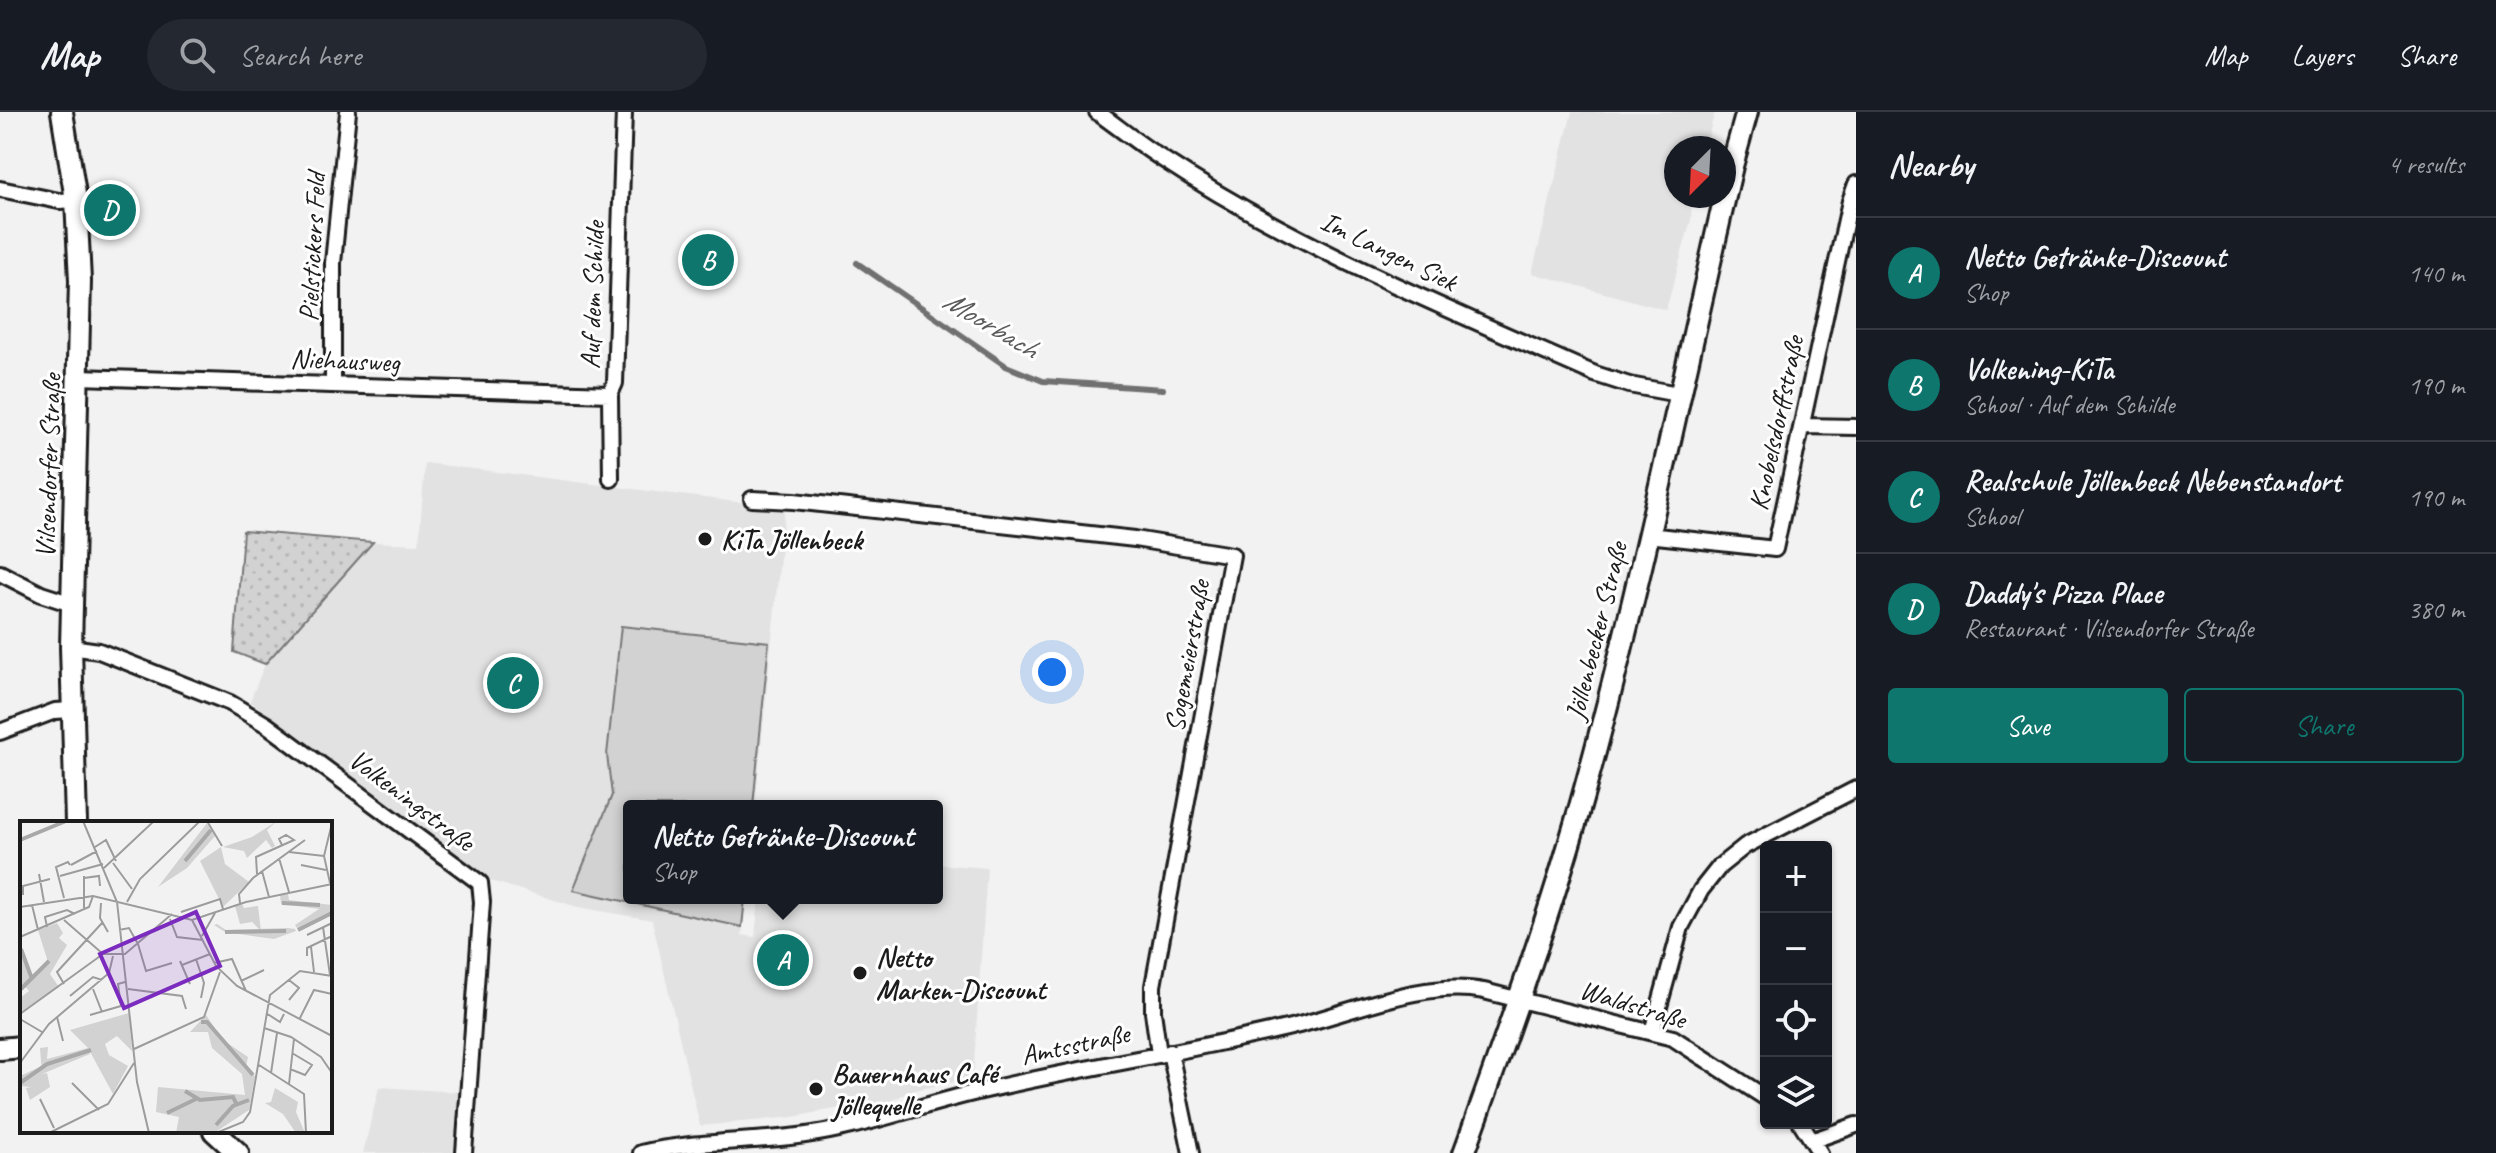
<!DOCTYPE html>
<html lang="en">
<head>
<meta charset="utf-8">
<style>
  :root { --surface:#171b24; --page:#242831; --text:#f1f3f6; --muted:#9ea1a6; --line:#363941; --accent:#0f766e }
  body { margin:0; font-family:Caveat,sans-serif; background:var(--page); color:var(--text) }
  .controls { position:absolute; right:24px; bottom:24px; display:grid; overflow:hidden; border-radius:8px; box-shadow:0 2px 6px #0004 }
  .controls button { width:72px; height:72px; display:grid; place-items:center; padding:0; border:0; border-bottom:2px solid var(--line); background:var(--surface); color:var(--text); font:40px sans-serif }
  .compass { position:absolute; left:1664px; top:24px; width:72px; height:72px; border-radius:50%; background:var(--surface); box-shadow:0 2px 6px #0004; rotate:204deg }
  .you { position:absolute; left:1052px; top:560px; width:28px; height:28px; margin:-20px; border:6px solid #fff; border-radius:50%; background:#1a73e8; box-shadow:0 0 0 12px #1a73e833 }
  .badge { display:grid; place-items:center; width:52px; height:52px; border-radius:50%; background:var(--accent); color:#fff; font-size:26px; font-weight:700 }
  .pin { position:absolute; translate:-50% -50%; border:4px solid #fff; box-shadow:0 2px 8px #0006 }
  .popup { position:absolute; left:623px; top:688px; width:320px; height:104px; box-sizing:border-box; display:grid; place-content:center; border-radius:8px; background:var(--surface); filter:drop-shadow(0 2px 6px #0005); font-size:26px; white-space:nowrap; color:var(--muted) }
  .popup b { font-size:30px; color:var(--text) }
  .popup::after { content:''; position:absolute; left:50%; top:100%; margin-left:-16px; border:16px solid transparent; border-top-color:var(--surface) }
  .list { margin:0; padding:0; list-style:none }
  h2 { display:flex; justify-content:space-between; align-items:center; height:104px; margin:0; padding:0 32px; font-size:34px }
  h2 small { font-size:26px; font-weight:400; color:var(--muted) }
  .list li { display:grid; grid-template-columns:52px 1fr auto; gap:24px; align-items:center; box-sizing:border-box; height:112px; padding:0 32px; border-top:2px solid var(--line) }
  .list b { display:block; font-size:30px; white-space:nowrap }
  .list p { margin:0; font-size:26px; white-space:nowrap; color:var(--muted) }
  .list em { font-size:26px; font-style:normal; color:var(--muted) }
  .actions { display:flex; gap:16px; padding:24px 32px }
  .actions a { flex:1; padding:18px 0; border:2px solid var(--accent); border-radius:8px; text-align:center; font-size:28px; color:var(--accent) }
  .actions .main { background:var(--accent); color:#fff }
  .icon { flex:none; width:44px; height:44px; fill:none; stroke:currentColor; stroke-width:2; stroke-linecap:round; stroke-linejoin:round }
  .map { position:relative; flex:none; width:1856px; height:1041px; overflow:hidden }
  header { display:flex; align-items:center; gap:48px; box-sizing:border-box; height:112px; padding:0 40px; background:var(--surface); border-bottom:2px solid var(--line) }
  header strong { font-size:38px }
  nav { display:flex; gap:44px; margin-inline-start:auto; font-size:28px }
  .search { width:560px; height:72px; background:var(--page); display:flex; align-items:center; gap:20px; box-sizing:border-box; padding:0 28px; border-radius:44px; color:var(--muted); font-size:30px }
  main { display:flex }
  aside { flex:1; background:var(--surface) }
  .map>svg:first-child { display:block }
</style>
</head>
<body>
<header>
<strong>Map</strong>
<div class="search"><svg class="icon" aria-label="search" viewBox="0 0 24 24"><circle cx="10" cy="10" r="6"/><path d="M15 15l6 6"/></svg>Search here</div>
<nav><a>Map</a><a>Layers</a><a>Share</a></nav>
</header>
<main>
<div class="map">
<svg width="1856" height="1041" viewBox="0 0 1856 1041">
  <defs>
    <pattern id="green-dots" width="8" height="8" patternUnits="userSpaceOnUse" patternTransform="scale(2)"><rect width="8" height="8" fill="#d2d2d2"/><path d="M2 2h.1M6 6h.1" fill="none" stroke="#b4b4b4" stroke-width="1.8" stroke-linecap="round"/></pattern>
  </defs>
  <rect width="100%" height="100%" fill="#f2f2f2"/>
  <filter id="ink" filterUnits="userSpaceOnUse"><feTurbulence type="fractalNoise" baseFrequency=".0125" numOctaves="2"/><feDisplacementMap in="SourceGraphic" scale="16" xChannelSelector="R" yChannelSelector="G"/><feConvolveMatrix kernelMatrix="1 2 1 2 8 2 1 2 1" color-interpolation-filters="sRGB"/></filter>
  <g filter="url(#ink)">
    <path fill="#e2e2e2" d="M 1572,0 L 1715,0 L 1705,36 L 1676,36 L 1676,84 L 1692,84 L 1691,108 L 1666,198 L 1532,161 Z
      M 425,351 L 785,396 L 755,694 L 629,694 L 629,786 L 746,786 L 742,823 L 755,825 L 759,786 L 937,786 L 937,752 L 987,756 L 973,966 L 911,979 L 882,993 L 845,995 L 793,1005 L 700,1014 L 652,808 L 578,795 L 491,769 L 250,589 L 265,552 L 373,430 L 419,432 Z
      M 379,975 L 459,980 L 456,1041 L 363,1041 Z"/>
    <path fill="url(#green-dots)" stroke="#777" stroke-width="2" d="M 243,419 L 373,430 L 265,552 L 234,540 Z"/>
    <path fill="#d2d2d2" stroke="#777" stroke-width="2" d="M 621,514 L 769,530 L 753,694 L 629,694 L 629,786 L 745,786 L 742,815 L 573,778 L 612,683 L 607,643 Z"/>
    <g fill="none" stroke-linecap="round" stroke-linejoin="round">
      <path stroke="#707070" stroke-width="6" d="M 857,151 L 1006,254 L 1043,269 L 1163,277"/>
      <g stroke="#1c1c1c" stroke-width="20">
        <path id="street" d="M 1097,0 C 1118,15 1139,32 1161,46 C 1296,135 1448,197 1595,262 L 1629,273 L 1678,282
          M 0,77 L 59,89 L 76,88
          M 79,265 L 610,282
          M 333,273 L 333,151 L 348,0
          M 1802,314 L 1856,315
          M 611,367 L 610,282 L 615,271 L 624,0
          M 752,387 L 794,389 L 1135,427 L 1232,443 L 1153,874 L 1153,900 L 1159,942
          M 1648,423 L 1775,437 L 1850,89 L 1856,72
          M 0,461 L 41,482 L 72,492
          M 71,535 L 99,539 L 230,591 L 267,613 L 480,771 L 482,790 L 464,1041
          M 0,620 L 55,599 L 72,598
          M 1652,920 L 1681,815 L 1701,778 L 1720,754 L 1745,734 L 1856,677
          M 1170,940 L 1191,1041
          M 1801,1011 L 1820,1041
          M 1814,1028 L 1856,1013
          M 641,1041 C 706,1026 774,1032 839,1017 C 889,1006 936,989 986,978 C 1088,954 1193,939 1295,914 C 1353,900 1425,867 1484,879 L 1673,926 L 1766,986"/>
      </g>
      <g stroke="#1c1c1c" stroke-width="26">
        <path id="secondary" d="M 62,0 L 76,88 L 80,169 L 71,535 L 76,711
          M 0,937 L 22,935
          M 214,1019 L 238,1041
          M 1464,1041 C 1508,919 1552,798 1586,673 C 1642,469 1684,260 1732,54 L 1747,0"/>
      </g>
      <use href="#street" stroke="#fff" stroke-width="14"/>
      <use href="#secondary" stroke="#fff" stroke-width="20"/>
    </g>
  </g>
  <g fill="#1c1c1c" stroke="#fff" stroke-width="3">
    <circle cx="705" cy="427" r="8"/>
    <circle cx="860" cy="861" r="8"/>
    <circle cx="816" cy="977" r="8"/>
  </g>
  <g text-anchor="middle" dominant-baseline="central" stroke-width="6" stroke-linejoin="round" paint-order="stroke">
    <g font-size="28" fill="#1c1c1c" stroke="#fff">
      <text transform="translate(312 135) rotate(-87)">Pielstickers Feld</text>
      <text transform="translate(1389 139) rotate(26)">Im Langen Siek</text>
      <text transform="translate(592 183) rotate(-88)">Auf dem Schilde</text>
      <text transform="translate(345 248) rotate(2)">Niehausweg</text>
      <text transform="translate(1776 311) rotate(-78)">Knobelsdorffstraße</text>
      <text transform="translate(48 354) rotate(-88)">Vilsendorfer Straße</text>
      <text transform="translate(1596 519) rotate(-76)">Jöllenbecker Straße</text>
      <text transform="translate(1187 544) rotate(-80)">Sogemeierstraße</text>
      <text transform="translate(412 688) rotate(37)">Volkeningstraße</text>
      <text transform="translate(1633 892) rotate(17)">Waldstraße</text>
      <text transform="translate(1075 932) rotate(-12)">Amtsstraße</text>
    </g>
    <g font-size="28" font-weight="bold" fill="#1c1c1c" stroke="#fff" text-anchor="start">
      <text x="721" y="427">KiTa Jöllenbeck</text>
      <text x="876" y="845">Netto<tspan x="876" dy="32">Marken-Discount</tspan></text>
      <text x="832" y="961">Bauernhaus Café<tspan x="832" dy="32">Jöllequelle</tspan></text>
    </g>
    <g font-size="30" font-style="italic" fill="#5b5b5b" stroke="#fff">
      <text transform="translate(991 212) rotate(31)">Moorbach</text>
    </g>
  </g>
  <g transform="translate(20 709)">
    <rect width="312" height="312" fill="#f2f2f2"/>
    <path d="M 257,0 L 247,9 L 255,25 L 252,27 L 246,19 L 227,37 L 224,30 L 203,26 L 232,16 ZM 222,83 L 224,87 L 238,85 L 241,110 L 232,101 L 220,103 L 215,85 ZM 109,192 L 112,230 L 97,215 L 85,223 L 89,234 L 108,245 L 93,273 L 68,227 L 50,209 ZM 24,244 L 22,253 L 27,252 L 30,266 L 10,279 L 6,267 L 11,266 L 0,265 L 0,255 Z" fill="#d2d2d2"/>
    <path d="M 187,2 L 195,15 L 167,47 L 138,66 ZM 268,73 L 269,79 L 312,84 L 312,93 L 279,110 L 275,104 L 299,88 L 261,83 L 260,74 ZM 37,102 L 43,112 L 39,117 L 47,124 L 30,153 L 39,166 L 0,192 L 0,177 L 9,170 L 5,165 L 0,169 L 0,122 L 12,156 L 28,141 L 18,109 ZM 194,104 L 197,103 L 206,109 L 268,107 L 275,108 L 276,110 L 254,118 L 205,111 ZM 186,194 L 203,219 L 228,236 L 226,246 L 235,255 L 229,289 L 194,312 L 156,312 L 159,296 L 136,291 L 138,266 L 225,274 L 222,253 L 192,227 L 188,211 L 170,211 ZM 28,226 L 27,238 L 68,227 L 70,233 L 22,253 L 20,227 Z" fill="#d2d2d2"/>
    <path d="M 201,26 L 205,43 L 229,61 L 203,86 L 180,40 Z" fill="#d2d2d2"/>
    <path d="M 255,267 L 278,281 L 276,291 L 285,312 L 276,312 L 263,293 L 245,282 L 251,281 Z" fill="#d2d2d2"/>
    <path fill="none" stroke="#a8a8a8" stroke-width="4" d="M 0,19 L 46,0M 165,40 L 191,9M 262,82 L 300,84M 278,109 L 312,92M 205,111 L 266,110M 1,128 L 12,158M 1,168 L 29,140M 181,201 L 187,201 L 233,254M 0,262 L 27,243 L 71,229M 165,270 L 180,279 L 213,276 L 217,284M 147,292 L 176,278M 196,304 L 213,285 L 229,279"/>
    <path fill="none" stroke="#9c9c9c" stroke-width="2" d="M 63,0 L 97,81 L 117,261 L 129,312M 187,0 L 202,25M 75,26 L 86,19 L 96,40M 269,31 L 304,35M 259,37 L 269,71M 93,42 L 112,68M 51,44 L 77,30M 281,44 L 306,49M 84,47 L 134,0M 242,50 L 249,76M 19,53 L 24,81M 237,53 L 236,36 L 274,19 L 266,14 L 259,18 L 262,24M 40,55 L 83,43M 64,55 L 64,87M 64,57 L 79,55 L 80,65M 310,62 L 304,35 L 312,2M 3,74 L 3,65 L 30,58M 44,77 L 36,46 L 48,41 L 50,44M 107,81 L 120,58 L 180,0M 81,82 L 80,97 L 88,111M 220,82 L 219,73 L 233,57 L 285,19M 12,84 L 18,109M 0,86 L 73,75 L 172,99 L 226,81 L 312,63M 161,91 L 200,78 L 203,88M 150,98 L 157,116 L 183,119M 44,99 L 83,133M 172,99 L 196,145 L 217,165 L 312,215M 27,106 L 25,96 L 47,89 L 55,93M 303,106 L 310,154M 99,109 L 109,107 L 118,123M 287,114 L 312,102M 182,115 L 195,92M 0,116 L 69,86 L 73,75M 118,123 L 126,150 L 152,142M 291,126 L 294,151M 83,133 L 105,133 L 152,93M 287,135 L 287,127 L 312,115M 176,138 L 184,162 L 181,177M 160,140 L 170,163M 194,142 L 212,138 L 226,170M 162,144 L 190,133M 269,159 L 279,167 L 269,179M 221,160 L 244,149M 44,163 L 37,151 L 82,102M 73,168 L 82,191M 108,168 L 162,175 L 166,188M 50,175 L 73,156 L 82,159M 246,192 L 260,201 L 264,193M 0,193 L 83,133M 70,194 L 101,185 L 98,163 L 105,161M 37,196 L 43,220M 280,197 L 294,169 L 312,173M 0,198 L 22,211M 244,207 L 271,216 L 301,236 L 312,252M 114,228 L 184,196 L 200,151M 0,242 L 29,203 L 89,152 L 93,135M 239,244 L 284,273 L 286,312M 270,248 L 285,254 L 292,244 L 272,232M 251,252 L 257,212M 52,262 L 79,289M 269,263 L 274,218M 20,278 L 34,307M 29,312 L 88,283 L 114,242M 196,312 L 223,301 L 230,291 L 250,174 L 280,150 L 312,155"/>
    <path fill="#7b2cbf" fill-opacity="0.15" stroke="#7b2cbf" stroke-width="4" d="M 176,91 L 200,145 L 104,187 L 80,133 Z"/>
    <rect width="312" height="312" fill="none" stroke="#1c1c1c" stroke-width="4"/>
  </g>
</svg>
<div class="controls">
<button>+</button>
<button>−</button>
<button><svg class="icon" aria-label="locate" viewBox="0 0 24 24"><circle cx="12" cy="12" r="6"/><path d="M12 2v4M12 18v4M2 12h4M18 12h4"/></svg></button>
<button><svg class="icon" aria-label="layers" viewBox="0 0 24 24"><path d="M12 4l9 5-9 5-9-5zM3 14l9 5 9-5"/></svg></button>
</div>
<svg class="compass" viewBox="-18 -18 36 36"><path d="M0-13l5 13h-10z" fill="#e53935"/><path d="M0 13l5-13h-10z" fill="#9ea1a6"/></svg>
<div class="you"></div>
<div class="pin badge" style="left:783px;top:848px">A</div>
<div class="popup"><b>Netto Getränke-Discount</b>Shop</div>
<div class="pin badge" style="left:708px;top:148px">B</div>
<div class="pin badge" style="left:513px;top:571px">C</div>
<div class="pin badge" style="left:110px;top:98px">D</div>
</div>
<aside>
<h2>Nearby<small>4 results</small></h2>
<ul class="list">
<li><span class="badge">A</span><div><b>Netto Getränke-Discount</b><p>Shop</p></div><em>140 m</em></li>
<li><span class="badge">B</span><div><b>Volkening-KiTa</b><p>School · Auf dem Schilde</p></div><em>190 m</em></li>
<li><span class="badge">C</span><div><b>Realschule Jöllenbeck Nebenstandort</b><p>School</p></div><em>190 m</em></li>
<li><span class="badge">D</span><div><b>Daddy's Pizza Place</b><p>Restaurant · Vilsendorfer Straße</p></div><em>380 m</em></li>
</ul>
<div class="actions"><a class="main">Save</a><a>Share</a></div>
</aside>
</main>
</body>
</html>
